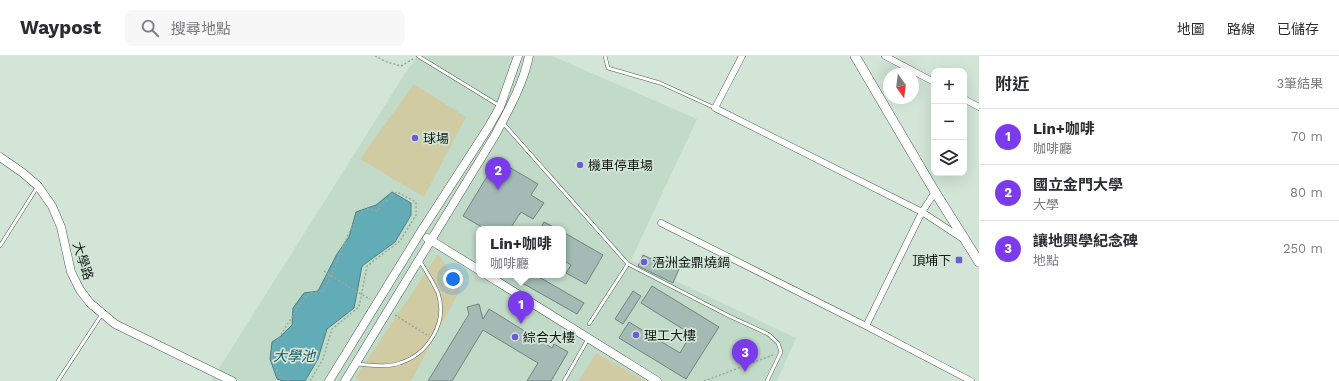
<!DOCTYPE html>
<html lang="zh-TW">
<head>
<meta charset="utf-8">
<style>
  :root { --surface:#fff; --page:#f7f7f7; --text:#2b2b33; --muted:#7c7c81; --line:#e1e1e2; --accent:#7c3aed }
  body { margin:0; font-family:"Work Sans","Noto Sans TC",sans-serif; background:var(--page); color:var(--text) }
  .controls { position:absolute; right:12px; top:12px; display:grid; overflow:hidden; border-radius:8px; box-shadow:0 4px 16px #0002 }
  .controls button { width:36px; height:36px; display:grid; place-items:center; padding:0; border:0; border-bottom:1px solid var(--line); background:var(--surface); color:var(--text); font:20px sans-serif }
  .compass { position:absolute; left:883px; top:12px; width:36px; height:36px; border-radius:50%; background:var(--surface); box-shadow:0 4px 16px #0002; rotate:166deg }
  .you { position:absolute; left:453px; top:223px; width:14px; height:14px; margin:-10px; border:3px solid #fff; border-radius:50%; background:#1a73e8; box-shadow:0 0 0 6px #1a73e833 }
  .badge { display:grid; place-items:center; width:26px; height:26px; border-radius:50%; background:var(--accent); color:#fff; font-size:13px; font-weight:700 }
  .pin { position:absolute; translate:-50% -33px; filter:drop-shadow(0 1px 2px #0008) }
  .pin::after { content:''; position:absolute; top:21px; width:14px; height:12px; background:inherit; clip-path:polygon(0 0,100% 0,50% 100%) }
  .popup { position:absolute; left:476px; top:170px; width:90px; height:52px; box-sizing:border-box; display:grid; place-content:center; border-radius:8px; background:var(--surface); filter:drop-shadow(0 1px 3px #0005); font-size:13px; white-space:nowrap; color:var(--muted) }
  .popup b { font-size:15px; color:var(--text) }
  .popup::after { content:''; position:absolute; left:50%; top:100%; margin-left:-8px; border:8px solid transparent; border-top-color:var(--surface) }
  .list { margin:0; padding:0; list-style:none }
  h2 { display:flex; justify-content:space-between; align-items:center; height:52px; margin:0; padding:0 16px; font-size:17px }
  h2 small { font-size:13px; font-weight:400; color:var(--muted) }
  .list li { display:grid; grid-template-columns:26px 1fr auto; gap:12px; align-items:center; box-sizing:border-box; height:56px; padding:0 16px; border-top:1px solid var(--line) }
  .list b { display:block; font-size:15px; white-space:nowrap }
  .list p { margin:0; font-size:13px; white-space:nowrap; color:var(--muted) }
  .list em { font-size:13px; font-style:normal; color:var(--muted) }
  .icon { flex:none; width:22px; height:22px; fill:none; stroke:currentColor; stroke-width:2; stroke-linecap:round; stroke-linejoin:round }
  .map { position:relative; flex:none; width:979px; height:325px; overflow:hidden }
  header { display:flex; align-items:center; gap:24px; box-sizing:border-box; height:56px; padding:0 20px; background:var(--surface); border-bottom:1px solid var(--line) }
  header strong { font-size:19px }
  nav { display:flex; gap:22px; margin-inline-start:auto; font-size:14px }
  .search { width:280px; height:36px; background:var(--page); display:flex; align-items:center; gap:10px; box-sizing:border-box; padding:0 14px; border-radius:8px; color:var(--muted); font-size:15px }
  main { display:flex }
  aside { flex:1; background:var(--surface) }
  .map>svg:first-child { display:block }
</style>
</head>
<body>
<header>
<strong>Waypost</strong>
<div class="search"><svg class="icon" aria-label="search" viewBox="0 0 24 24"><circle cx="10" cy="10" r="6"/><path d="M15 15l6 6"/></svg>搜尋地點</div>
<nav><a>地圖</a><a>路線</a><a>已儲存</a></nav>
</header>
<main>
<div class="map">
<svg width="979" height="325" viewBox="0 0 979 325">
  <rect width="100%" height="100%" fill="#d2e5d7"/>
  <path fill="#c1dbc8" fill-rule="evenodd" d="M 418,0 L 552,0 L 697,63 L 631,204 L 796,282 L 777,325 L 211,325 L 406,16 ZM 479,173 L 563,173 L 563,219 L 479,219 Z"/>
  <path fill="#d0cba3" d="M 414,28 L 466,61 L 424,141 L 360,103 Z
    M 438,198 L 461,232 L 411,325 L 361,325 L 355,322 Z
    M 596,297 L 645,325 L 579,325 Z"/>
  <path fill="#61acb7" stroke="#498086" d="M 392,136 L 411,147 L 411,159 L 395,186 L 362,210 L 354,252 L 327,273 L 318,303 L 305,325 L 283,325 L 277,323 L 270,303 L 272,286 L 281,280 L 292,269 L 293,252 L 304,237 L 318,235 L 337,198 L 349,181 L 356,156 L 376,149 Z"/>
  <path fill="#a3bab5" stroke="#6e8580" d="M 497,104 L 538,128 L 531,139 L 544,147 L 533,163 L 521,156 L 510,173 L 485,173 L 463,160 Z
    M 544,166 L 557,173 L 540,173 Z
    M 563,176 L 603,199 L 586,228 L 566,217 L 571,209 L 563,204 Z
    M 643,199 L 669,211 L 670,209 L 679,213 L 673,227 L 638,210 Z
    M 508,219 L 541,219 L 539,221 L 584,247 L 577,258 Z
    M 652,230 L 719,271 L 686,323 L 619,282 L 629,266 L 680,297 L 691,278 L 641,247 Z
    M 633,235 L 641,240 L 623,268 L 615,263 Z
    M 479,248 L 483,263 L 489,253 L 552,292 L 554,288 L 568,296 L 551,325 L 527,325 L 538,307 L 483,274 L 452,325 L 428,325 L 469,258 L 467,251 Z"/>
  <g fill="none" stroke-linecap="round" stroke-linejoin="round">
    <g stroke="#506055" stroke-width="4">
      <path id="service" d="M 418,0 L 500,50
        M 605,0 L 608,12 L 660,27 L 715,52
        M 503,67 L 628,208 L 589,268
        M 0,190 L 38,130
        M 628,208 L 729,260 L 768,278 L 778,287 L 781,296 L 767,325
        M 357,308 C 371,309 387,312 400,307 C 428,298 448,267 438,237 C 433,226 426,215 420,205
        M 58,325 L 102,258
        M 564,325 L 588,283"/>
    </g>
    <g stroke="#506055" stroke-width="7">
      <path id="minor" d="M 742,0 L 715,52 L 922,156 L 963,183
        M 885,0 L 934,26
        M 964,43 L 979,51
        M 661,167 L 866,270 L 971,325
        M 866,270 L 922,156 L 935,136"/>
    </g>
    <g stroke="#506055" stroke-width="9">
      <path id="tertiary" d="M 0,101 L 23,117 L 38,130 L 52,150 L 61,171 L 71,216 L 80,234 L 90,247 L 115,268 L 232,325
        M 427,182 L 479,214
        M 487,219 L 657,325
        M 329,325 L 420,177 L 488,72 L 500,51 L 518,0
        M 345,325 L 494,81 C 508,55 523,29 529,0"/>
    </g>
    <g stroke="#506055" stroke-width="10">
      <path id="secondary" d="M 855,0 L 935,136 L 979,206"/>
    </g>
    <path stroke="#98a89c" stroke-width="1.5" stroke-dasharray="2 2" stroke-linecap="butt" d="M 375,0 L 387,6 L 401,10 L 413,3
      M 324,215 L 328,218
      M 359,237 L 370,243
      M 395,259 L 427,279
      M 289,325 L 282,322 L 272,305 L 273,292 L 298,251 L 309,237 L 323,235 C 330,222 336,209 341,195 C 348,180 354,163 365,152 L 378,155 L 381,149 L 397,136 L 416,146 L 416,159 L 400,185 L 367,210 L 359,251 L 332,273 L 323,303 L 310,325
      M 704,325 L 773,299"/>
    <use href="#service" stroke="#fff" stroke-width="3"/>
    <use href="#minor" stroke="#fff" stroke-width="6"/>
    <use href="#tertiary" stroke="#fff" stroke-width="8"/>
    <use href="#secondary" stroke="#fff" stroke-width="9"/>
    <path stroke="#98a89c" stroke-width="1.5" stroke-dasharray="2 2" stroke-linecap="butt" d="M 328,218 L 359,237"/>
  </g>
  <g fill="#6e5cd6" stroke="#d2e5d7" stroke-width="1.5">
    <circle cx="415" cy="82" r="4"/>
    <circle cx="580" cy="109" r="4"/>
    <rect x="955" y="200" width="8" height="8" rx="2"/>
    <circle cx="644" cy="206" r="4"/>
    <circle cx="636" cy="279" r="4"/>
    <circle cx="515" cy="281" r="4"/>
  </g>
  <g text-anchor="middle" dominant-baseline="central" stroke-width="3.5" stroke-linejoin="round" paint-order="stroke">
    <g font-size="13" fill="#121914" stroke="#d2e5d7" text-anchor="start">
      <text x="423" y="82">球場</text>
      <text x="588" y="109">機車停車場</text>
      <text x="951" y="204" text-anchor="end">頂埔下</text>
      <text x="652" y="206">浯洲金鼎燒鍋</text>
      <text x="644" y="279">理工大樓</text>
      <text x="523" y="281">綜合大樓</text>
    </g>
    <g font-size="13" fill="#121914" stroke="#d2e5d7">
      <text transform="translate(83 205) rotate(72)">大學路</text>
    </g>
    <g font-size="14" font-style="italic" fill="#1a5961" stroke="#d2e5d7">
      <text x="294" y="300">大學池</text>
    </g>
  </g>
</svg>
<div class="controls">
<button>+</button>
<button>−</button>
<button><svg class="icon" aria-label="layers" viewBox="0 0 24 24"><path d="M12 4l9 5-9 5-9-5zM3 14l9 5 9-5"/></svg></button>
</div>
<svg class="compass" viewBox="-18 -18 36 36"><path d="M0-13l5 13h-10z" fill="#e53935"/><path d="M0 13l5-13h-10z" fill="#7c7c81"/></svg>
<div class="you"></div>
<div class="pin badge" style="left:521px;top:268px">1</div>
<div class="popup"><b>Lin+咖啡</b>咖啡廳</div>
<div class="pin badge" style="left:498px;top:134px">2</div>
<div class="pin badge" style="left:745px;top:316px">3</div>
</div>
<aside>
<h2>附近<small>3筆結果</small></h2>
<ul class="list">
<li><span class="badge">1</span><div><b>Lin+咖啡</b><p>咖啡廳</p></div><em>70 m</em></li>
<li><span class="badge">2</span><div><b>國立金門大學</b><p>大學</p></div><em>80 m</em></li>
<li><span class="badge">3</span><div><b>讓地興學紀念碑</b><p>地點</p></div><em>250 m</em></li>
</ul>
</aside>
</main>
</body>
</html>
